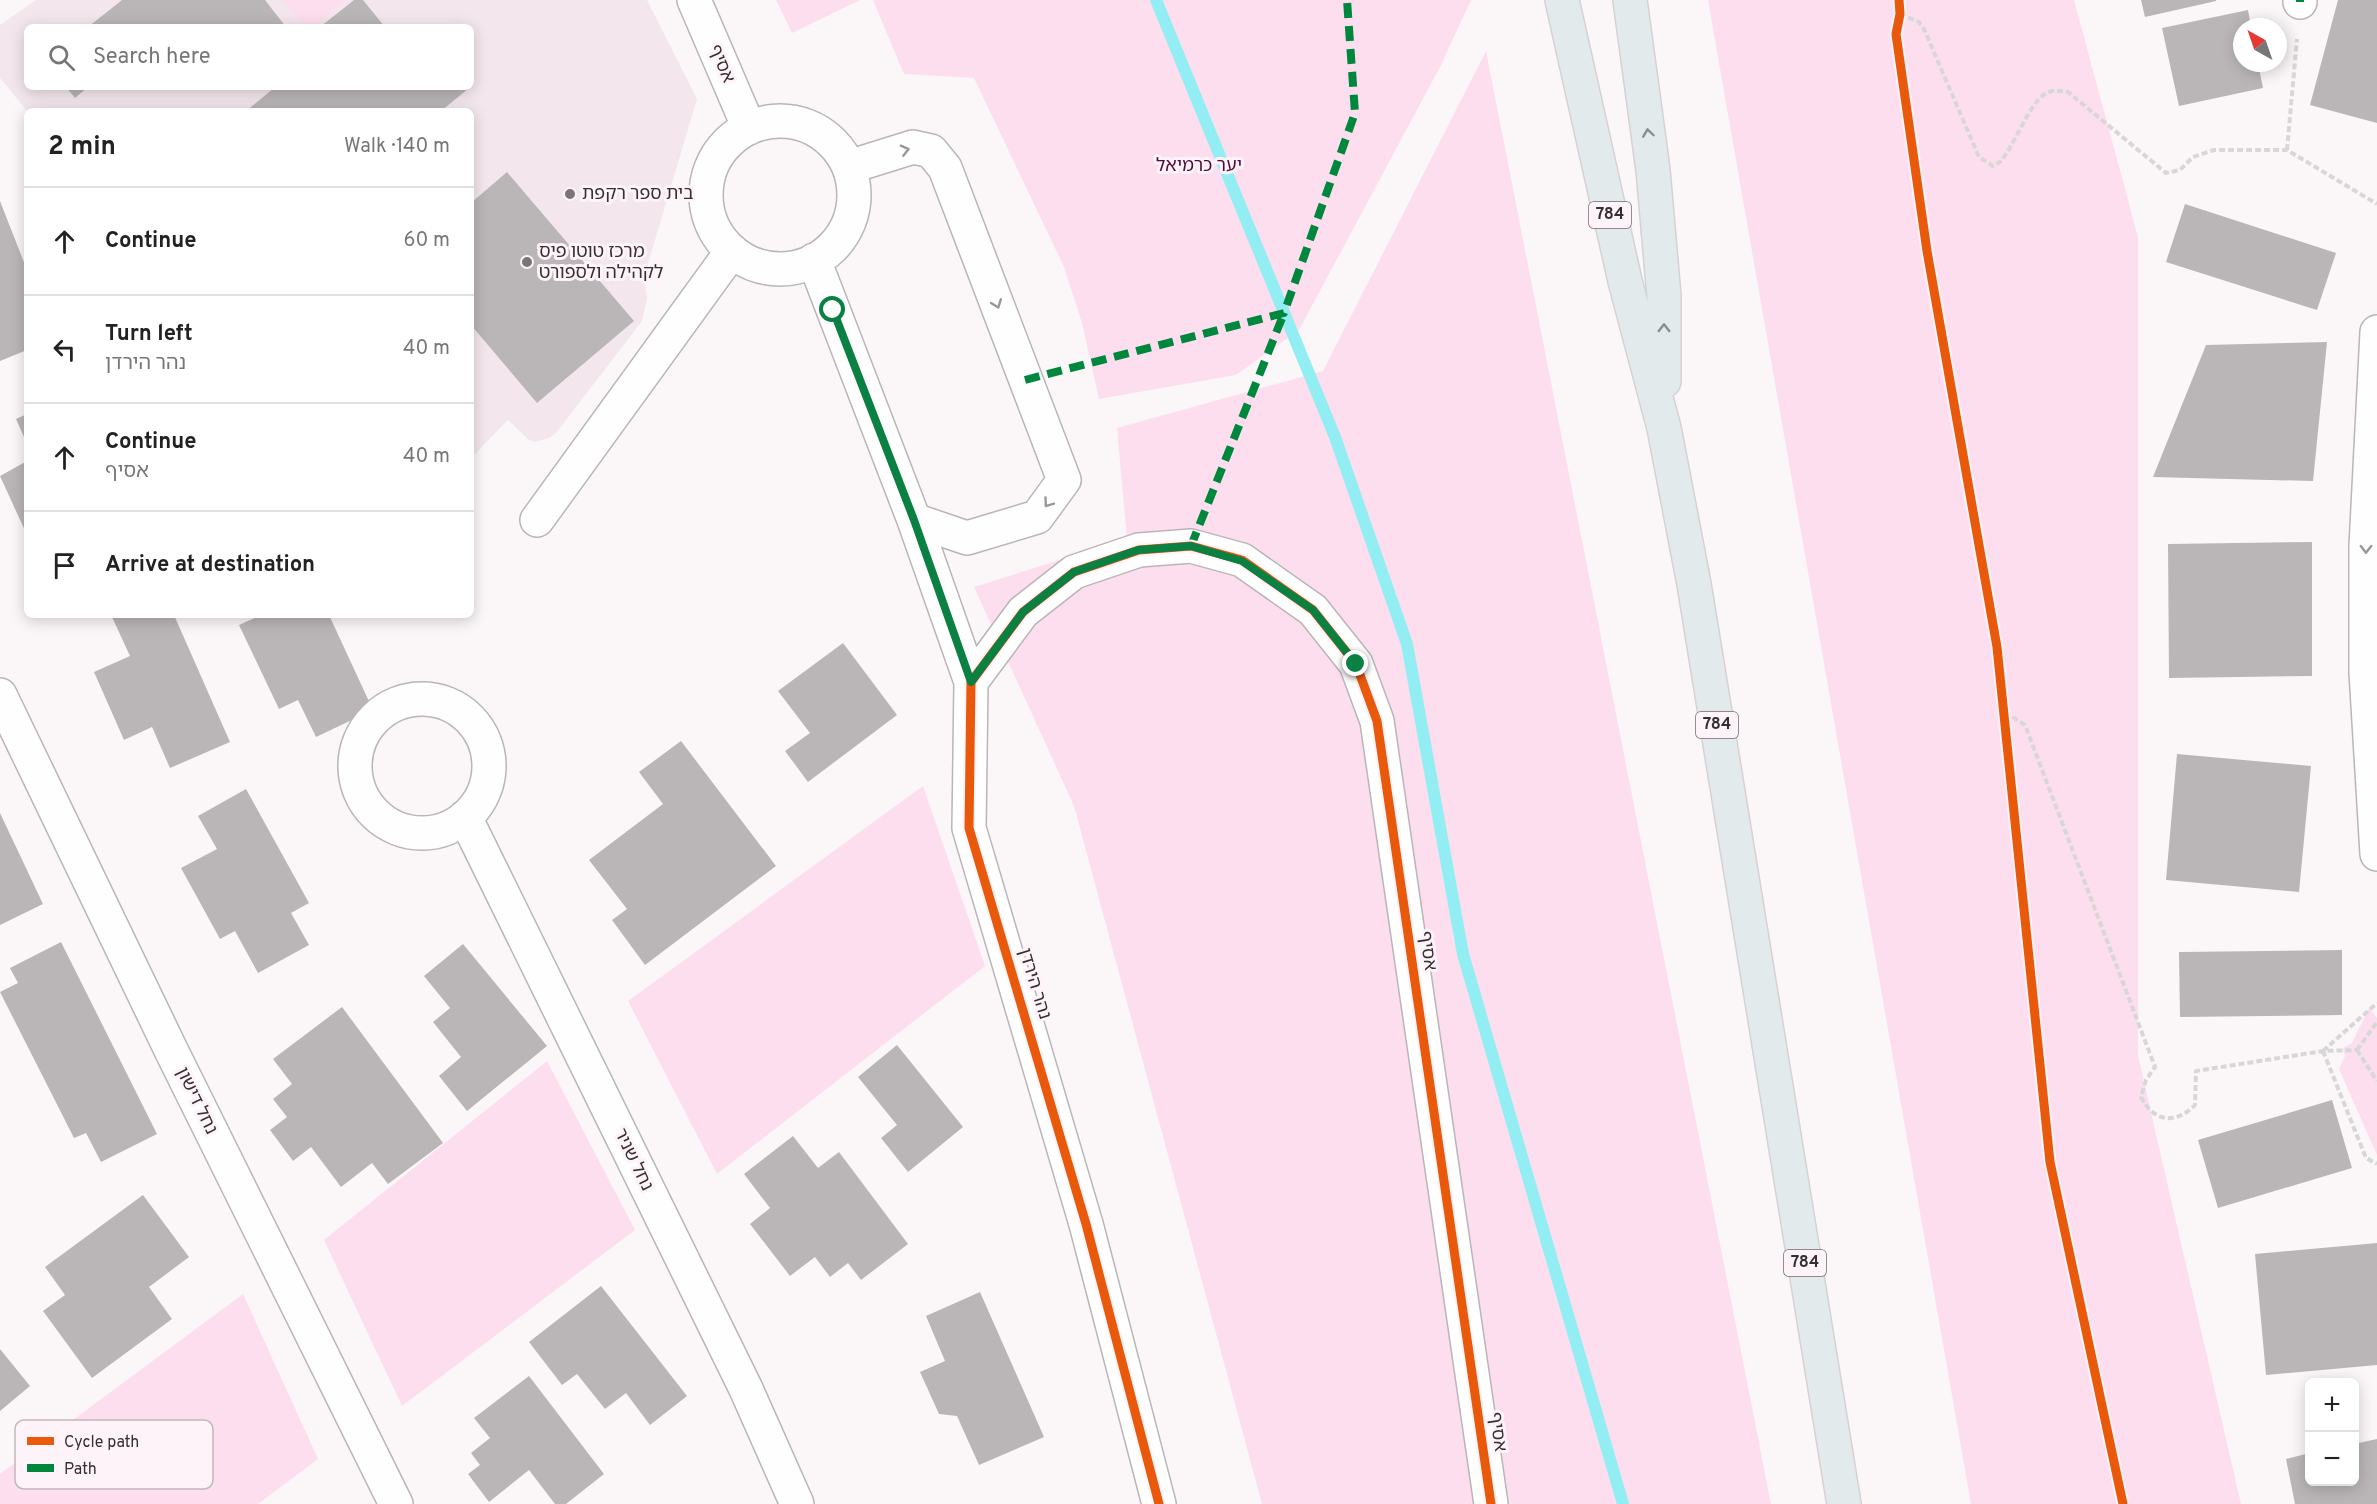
<!DOCTYPE html>
<html lang="en">
<head>
<meta charset="utf-8">
<style>
  :root { --surface:#fff; --page:#f6f6f6; --text:#222; --muted:#767676; --line:#e0e0e0 }
  body { margin:0; font-family:Overpass,"Noto Sans Hebrew",sans-serif; background:var(--page); color:var(--text) }
  .controls { position:absolute; right:18px; bottom:18px; display:grid; overflow:hidden; border-radius:9px; box-shadow:0 3px 15px #0003 }
  .controls button { width:54px; height:54px; display:grid; place-items:center; padding:0; border:0; border-bottom:2px solid var(--line); background:var(--surface); color:var(--text); font:30px sans-serif }
  .compass { position:absolute; left:2233px; top:18px; width:54px; height:54px; border-radius:50%; background:var(--surface); box-shadow:0 3px 15px #0003; rotate:320deg }
  .stop { position:absolute; width:18px; height:18px; margin:-14px; border:4px solid #0b8043; border-radius:50%; background:#fff }
  .stop.end { background:#0b8043; border-color:#fff; box-shadow:0 2px 6px #0008 }
  .list { margin:0; padding:0; list-style:none }
  h2 { display:flex; justify-content:space-between; align-items:center; height:78px; margin:0; padding:0 24px; font-size:26px }
  h2 small { font-size:20px; font-weight:400; color:var(--muted) }
  .list li { display:grid; grid-template-columns:39px 1fr auto; gap:18px; align-items:center; box-sizing:border-box; height:108px; padding:0 24px; border-top:2px solid var(--line) }
  .list b { display:block; font-size:22px; white-space:nowrap }
  .list p { margin:0; font-size:20px; white-space:nowrap; color:var(--muted) }
  .list em { font-size:20px; font-style:normal; color:var(--muted) }
  .icon { flex:none; width:33px; height:33px; fill:none; stroke:currentColor; stroke-width:2; stroke-linecap:round; stroke-linejoin:round }
  .map { position:relative; flex:none; width:2377px; height:1504px; overflow:hidden }
  .search { position:absolute; background:var(--surface); box-shadow:0 3px 15px #0003; left:24px; top:24px; width:450px; height:66px; display:flex; align-items:center; gap:15px; box-sizing:border-box; padding:0 21px; border-radius:9px; color:var(--muted); font-size:22px }
  .panel { position:absolute; background:var(--surface); box-shadow:0 3px 15px #0003; left:24px; top:108px; width:450px; height:510px; border-radius:9px }
  .map>svg:first-child { display:block }
</style>
</head>
<body>
<div class="map">
<svg width="2377" height="1504" viewBox="0 0 2377 1504">
  <rect width="100%" height="100%" fill="#fbf6f8"/>
  <path fill="#f3e7ed" fill-rule="evenodd" d="M 36,0 L 647,0 L 697,99 L 644,277 L 647,298 L 642,321 L 556,433 L 549,438 L 535,442 L 529,440 L 508,420 L 471,458 L 471,111 L 27,111 L 0,78 L 0,25 ZM 27,27 L 471,27 L 471,87 L 27,87 Z"/>
  <path fill="#fddeef" d="M 282,0 L 346,0 L 314,27 L 304,27 Z
    M 776,0 L 860,0 L 792,33 Z
    M 873,0 L 1471,0 L 1440,67 L 1299,330 L 1236,375 L 1099,399 L 1082,323 L 1064,267 L 974,78 L 904,74 Z
    M 1708,0 L 2074,0 L 2138,237 L 2138,1056 L 2241,1504 L 1971,1504 Z
    M 1486,51 L 1771,1504 L 1262,1504 L 1074,806 L 974,587 L 1127,539 L 1117,428 L 1323,371 Z
    M 923,786 L 985,966 L 717,1174 L 628,1001 Z
    M 2369,1008 L 2377,1018 L 2377,1155 L 2339,1069 L 2345,1056 L 2343,1048 L 2352,1043 Z
    M 547,1061 L 635,1230 L 402,1406 L 324,1240 Z
    M 243,1294 L 318,1459 L 258,1504 L 0,1504 L 0,1474 Z"/>
  <g fill="none" stroke-linecap="round" stroke-linejoin="round">
    <path stroke="#93eef4" stroke-width="12" d="M 1156,0 L 1335,437 L 1407,644 L 1463,954 L 1623,1504"/>
  </g>
  <path fill="#bab6b8" d="M 122,0 L 265,0 L 286,27 L 88,27 Z
    M 354,0 L 363,0 L 385,27 L 320,27 Z
    M 2141,0 L 2216,0 L 2216,1 L 2145,17 Z
    M 2338,0 L 2377,0 L 2377,123 L 2310,105 Z
    M 2248,10 L 2251,27 L 2242,27 L 2242,63 L 2258,63 L 2263,88 L 2179,106 L 2162,28 Z
    M 66,87 L 88,87 L 75,98 Z
    M 273,87 L 466,87 L 468,89 L 441,111 L 246,111 L 274,88 Z
    M 507,172 L 634,321 L 537,403 L 471,325 L 471,203 Z
    M 0,201 L 27,270 L 27,350 L 0,361 Z
    M 2185,204 L 2336,253 L 2317,310 L 2166,262 Z
    M 2327,342 L 2313,481 L 2153,477 L 2206,345 Z
    M 27,414 L 27,444 L 16,419 Z
    M 27,461 L 27,535 L 0,476 Z
    M 2312,542 L 2312,676 L 2169,678 L 2168,544 Z
    M 118,615 L 174,615 L 230,742 L 170,768 L 152,727 L 124,740 L 94,672 L 130,656 L 112,617 Z
    M 261,615 L 329,615 L 373,710 L 316,737 L 298,700 L 279,709 L 239,625 Z
    M 843,643 L 897,715 L 808,782 L 785,751 L 810,733 L 778,691 Z
    M 681,741 L 776,866 L 645,965 L 612,920 L 627,909 L 589,860 L 663,804 L 639,772 Z
    M 2177,754 L 2311,766 L 2299,892 L 2166,880 Z
    M 246,789 L 309,903 L 291,913 L 309,945 L 258,973 L 235,931 L 220,939 L 181,868 L 217,849 L 198,816 Z
    M 0,813 L 43,904 L 0,925 Z
    M 61,942 L 157,1134 L 101,1162 L 86,1133 L 74,1138 L 0,992 L 18,983 L 10,968 Z
    M 463,944 L 547,1046 L 467,1111 L 439,1076 L 461,1057 L 433,1022 L 450,1008 L 424,976 Z
    M 2342,950 L 2342,1015 L 2180,1017 L 2179,952 Z
    M 342,1007 L 443,1143 L 388,1184 L 372,1163 L 341,1187 L 311,1147 L 293,1161 L 270,1130 L 287,1117 L 273,1099 L 292,1084 L 273,1059 Z
    M 897,1045 L 963,1127 L 908,1172 L 881,1138 L 897,1125 L 858,1077 Z
    M 2332,1100 L 2352,1168 L 2218,1208 L 2198,1140 Z
    M 793,1136 L 818,1168 L 839,1152 L 908,1244 L 861,1280 L 848,1263 L 830,1277 L 815,1257 L 790,1276 L 750,1224 L 770,1208 L 744,1174 Z
    M 143,1195 L 189,1257 L 149,1287 L 172,1319 L 92,1378 L 43,1311 L 65,1295 L 45,1267 Z
    M 2377,1243 L 2377,1365 L 2266,1375 L 2255,1254 Z
    M 601,1286 L 687,1396 L 650,1425 L 626,1393 L 605,1409 L 577,1374 L 562,1385 L 529,1342 Z
    M 980,1292 L 1044,1437 L 979,1465 L 957,1416 L 939,1414 L 920,1372 L 945,1361 L 926,1316 Z
    M 0,1349 L 30,1386 L 0,1411 Z
    M 529,1376 L 604,1474 L 566,1504 L 555,1504 L 529,1470 L 489,1502 L 468,1474 L 480,1465 L 471,1453 L 490,1438 L 474,1418 Z
    M 2377,1439 L 2377,1504 L 2295,1504 L 2286,1459 L 2310,1453 L 2310,1482 L 2354,1482 L 2354,1444 Z"/>
  <g fill="none" stroke-linecap="round" stroke-linejoin="round">
    <g stroke="#bab5b7" stroke-width="36">
      <path id="minor" d="M 694,0 L 749,128
        M 2300,0 L 2300,2
        M706 195a74 74 0 1 1 148 0a74 74 0 1 1-148 0Z
        M 849,167 L 913,147 L 931,151 L 945,168 L 1064,480 L 1037,517 L 967,538 L 914,520
        M 814,260 L 914,520 L 971,682
        M 2377,332 L 2366,546 L 2366,672 L 2377,854
        M 537,520 L 732,251
        M 0,695 L 171,1050 L 396,1504
        M355 766a67 67 0 1 1 134 0a67 67 0 1 1-134 0Z
        M 465,817 L 746,1389 L 797,1504
        M 1159,1504 L 1086,1224 L 969,828 L 971,682 L 1023,612 L 1074,572 L 1139,550 L 1191,546 L 1242,560 L 1313,610 L 1356,664 L 1377,721 L 1491,1504"/>
    </g>
    <g stroke="#d5d2d4" stroke-width="36">
      <path id="major" d="M 1562,0 L 1625,281 L 1664,428 L 1694,584 L 1844,1504
        M 1630,0 L 1653,170 L 1664,296 L 1664,381"/>
    </g>
    <path stroke="#d8d7d7" stroke-width="4" stroke-dasharray="6 3" stroke-linecap="butt" d="M 1900,14 L 1919,22 L 1924,29 L 1979,157 L 1993,166 L 2000,162 C 2015,145 2028,105 2045,94 C 2052,89 2060,91 2068,92 L 2166,173 L 2180,170 L 2193,157 L 2214,150 L 2287,150 L 2377,204
      M 2287,150 L 2297,39
      M 2005,712 L 2025,725 L 2155,1067 L 2146,1080 L 2141,1097 C 2154,1122 2175,1125 2195,1105 L 2196,1071 L 2323,1051 L 2357,1050
      M 2357,1050 L 2377,1081
      M 2357,1050 L 2377,1022
      M 2323,1051 L 2366,1158 L 2377,1164
      M 2323,1051 L 2377,1003"/>
    <use href="#minor" stroke="#fefefe" stroke-width="33"/>
    <use href="#major" stroke="#e2eaeb" stroke-width="33"/>
    <path stroke="#00873e" stroke-width="8" stroke-dasharray="15 8" stroke-linecap="butt" d="M 2300,0 L 2300,2
      M 1025,380 L 1284,313 L 1355,113 L 1347,0
      M 1191,546 L 1284,313"/>
    <g stroke="#fef3f8" stroke-width="13">
      <path id="cycleway" d="M 1899,0 L 1900,14 L 1896,34 L 1927,251 L 1997,647 L 2050,1162 L 2123,1504
        M 1159,1504 L 1086,1224 L 969,828 L 971,682 L 1023,612 L 1074,572 L 1139,550 L 1191,546 L 1242,560 L 1313,610 L 1356,664 L 1377,721 L 1491,1504"/>
    </g>
    <use href="#cycleway" stroke="#e8590c" stroke-width="9"/>
  </g>
  <defs><path id="oneway-chevron" d="M-2-3.5L2.5 0L-2 3.5" fill="none" stroke-width="1.6" stroke-linecap="round" stroke-linejoin="round" transform="scale(1.5)"/></defs>
  <g stroke="#8b8d8e">
    <use href="#oneway-chevron" transform="translate(1648 133) rotate(-98)"/>
    <use href="#oneway-chevron" transform="translate(1664 328) rotate(-90)"/>
  </g>
  <g stroke="#999798">
    <use href="#oneway-chevron" transform="translate(905 150) rotate(-14)"/>
    <use href="#oneway-chevron" transform="translate(997 304) rotate(69)"/>
    <use href="#oneway-chevron" transform="translate(1048 503) rotate(126)"/>
    <use href="#oneway-chevron" transform="translate(2366 549) rotate(91)"/>
  </g>
  <g fill="none" stroke-linecap="round" stroke-linejoin="round">
    <path stroke="#0b8043" stroke-width="8" d="M 833,310 L 914,520 L 971,682 L 1023,612 L 1074,572 L 1138,550 L 1191,546 L 1242,561 L 1313,610 L 1356,664"/>
  </g>
  <g fill="#7a7577" stroke="#fef3f8" stroke-width="2">
    <circle cx="570" cy="194" r="6"/>
    <circle cx="527" cy="262" r="6"/>
  </g>
  <g text-anchor="middle" dominant-baseline="central" stroke-width="6" stroke-linejoin="round" paint-order="stroke">
    <g fill="#fef3f8" stroke="#716a6d" stroke-width="1.5">
      <rect x="1589" y="202" width="42" height="26" rx="4.5"/>
      <rect x="1696" y="712" width="42" height="26" rx="4.5"/>
      <rect x="1784" y="1250" width="42" height="26" rx="4.5"/>
    </g>
    <g font-size="16" font-weight="bold" fill="#343032">
      <text x="1610" y="215">784</text>
      <text x="1717" y="725">784</text>
      <text x="1805" y="1263">784</text>
    </g>
    <g font-size="18" fill="#343032" stroke="#fef3f8">
      <text transform="translate(721 64) rotate(67)">אסיף</text>
      <text transform="translate(1427 951) rotate(82)">אסיף</text>
      <text transform="translate(1034 984) rotate(73)">נהר הירדן</text>
      <text transform="translate(196 1101) rotate(64)">נחל דישון</text>
      <text transform="translate(633 1160) rotate(64)">נחל שניר</text>
      <text transform="translate(1497 1432) rotate(82)">אסיף</text>
    </g>
    <g font-size="18" fill="#52083b" stroke="#fef3f8">
      <text x="1199" y="166">יער כרמיאל</text>
    </g>
    <g font-size="18" fill="#343032" stroke="#fef3f8" text-anchor="start">
      <text x="582" y="194">בית ספר רקפת</text>
      <text x="539" y="252">מרכז טוטו פיס<tspan x="539" dy="21">לקהילה ולספורט</tspan></text>
    </g>
  </g>
  <rect x="15" y="1420" width="198" height="69" rx="9" fill="#fef3f8" stroke="#c1b8bd" stroke-width="1.5"/>
  <rect x="27" y="1437" width="27" height="8" fill="#e8590c"/>
  <rect x="27" y="1464" width="27" height="8" fill="#00873e"/>
  <g font-size="16" fill="#343032">
    <text x="64" y="1447">Cycle path</text>
    <text x="64" y="1474">Path</text>
  </g>
</svg>
<div class="controls">
<button>+</button>
<button>−</button>
</div>
<svg class="compass" viewBox="-18 -18 36 36"><path d="M0-13l5 13h-10z" fill="#e53935"/><path d="M0 13l5-13h-10z" fill="#767676"/></svg>
<div class="stop" style="left:833px;top:310px"></div>
<div class="stop end" style="left:1356px;top:664px"></div>
<div class="search"><svg class="icon" aria-label="search" viewBox="0 0 24 24"><circle cx="10" cy="10" r="6"/><path d="M15 15l6 6"/></svg>Search here</div>
<section class="panel">
<h2>2 min<small>Walk · 140 m</small></h2>
<ul class="list">
<li><svg class="icon" aria-label="ahead" viewBox="0 0 24 24"><path d="M12 20V5M6 11l6-6 6 6"/></svg><div><b>Continue</b></div><em>60 m</em></li>
<li><svg class="icon" aria-label="left" viewBox="0 0 24 24"><path d="M17 20v-9H6M10 6l-5 5 5 5"/></svg><div><b>Turn left</b><p>נהר הירדן</p></div><em>40 m</em></li>
<li><svg class="icon" aria-label="ahead" viewBox="0 0 24 24"><path d="M12 20V5M6 11l6-6 6 6"/></svg><div><b>Continue</b><p>אסיף</p></div><em>40 m</em></li>
<li><svg class="icon" aria-label="arrive" viewBox="0 0 24 24"><path d="M6 21V4h12l-3 4 3 4H6"/></svg><div><b>Arrive at destination</b></div></li>
</ul>
</section>
</div>
</body>
</html>
